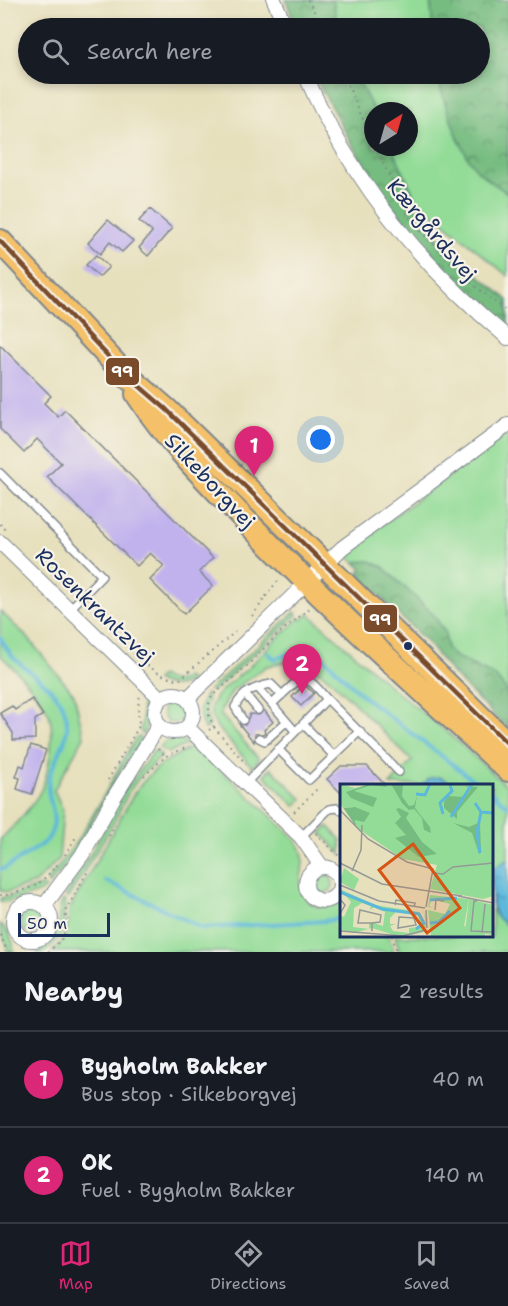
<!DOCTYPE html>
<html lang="en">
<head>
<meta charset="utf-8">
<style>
  :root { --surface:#171b24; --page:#20242c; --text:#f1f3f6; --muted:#9ea1a6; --line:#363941; --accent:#db2777 }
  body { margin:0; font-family:"Shantell Sans",sans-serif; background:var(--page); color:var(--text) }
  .compass { position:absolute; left:364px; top:102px; width:54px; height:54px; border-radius:50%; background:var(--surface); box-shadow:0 3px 9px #0003; rotate:37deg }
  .scale { position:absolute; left:18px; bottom:15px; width:92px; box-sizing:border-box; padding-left:6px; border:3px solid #1b2f5e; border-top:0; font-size:16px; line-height:21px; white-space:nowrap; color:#1b2f5e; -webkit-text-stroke:4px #f7f3e8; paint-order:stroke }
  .you { position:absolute; left:321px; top:440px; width:21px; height:21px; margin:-15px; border:4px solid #fff; border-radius:50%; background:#1a73e8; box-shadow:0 0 0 9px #1a73e833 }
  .badge { display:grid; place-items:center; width:39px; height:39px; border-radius:50%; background:var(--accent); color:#fff; font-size:20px; font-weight:700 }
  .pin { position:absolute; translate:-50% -50px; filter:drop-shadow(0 2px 3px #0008) }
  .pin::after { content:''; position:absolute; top:32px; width:21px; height:18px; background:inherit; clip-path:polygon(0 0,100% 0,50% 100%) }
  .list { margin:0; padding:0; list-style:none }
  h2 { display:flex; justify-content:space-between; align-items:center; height:78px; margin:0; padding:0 24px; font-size:26px }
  h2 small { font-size:20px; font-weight:400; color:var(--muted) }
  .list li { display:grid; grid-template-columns:39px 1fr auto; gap:18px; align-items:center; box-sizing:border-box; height:96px; padding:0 24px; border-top:2px solid var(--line) }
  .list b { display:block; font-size:22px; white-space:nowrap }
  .list p { margin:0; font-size:20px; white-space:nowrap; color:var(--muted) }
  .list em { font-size:20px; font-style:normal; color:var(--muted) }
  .icon { flex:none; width:33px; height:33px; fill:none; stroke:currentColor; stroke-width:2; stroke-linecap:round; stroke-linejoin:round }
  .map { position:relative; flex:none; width:508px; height:952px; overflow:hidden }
  .search { position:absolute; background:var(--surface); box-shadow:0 3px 9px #0003; left:18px; right:18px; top:18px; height:66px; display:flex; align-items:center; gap:15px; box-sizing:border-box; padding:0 21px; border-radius:33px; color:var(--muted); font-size:22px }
  .sheet { height:270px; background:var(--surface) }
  nav { display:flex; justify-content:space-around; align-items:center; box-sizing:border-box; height:84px; border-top:2px solid var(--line); background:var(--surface); font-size:16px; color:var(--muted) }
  nav a { display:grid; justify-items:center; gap:3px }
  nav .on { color:var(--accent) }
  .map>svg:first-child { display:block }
</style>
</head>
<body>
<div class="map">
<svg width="508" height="952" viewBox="0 0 508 952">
  <defs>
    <pattern id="forest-crowns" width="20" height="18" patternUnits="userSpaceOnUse" patternTransform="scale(1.5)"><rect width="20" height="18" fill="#76bc80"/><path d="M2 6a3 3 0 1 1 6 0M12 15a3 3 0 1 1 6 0" fill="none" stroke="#60996c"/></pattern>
    <pattern id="water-ripples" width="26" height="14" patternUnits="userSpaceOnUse" patternTransform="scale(1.5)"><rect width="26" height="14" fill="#5cb8da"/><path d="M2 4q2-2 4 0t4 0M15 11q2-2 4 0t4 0" fill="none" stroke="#4b96b4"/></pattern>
  </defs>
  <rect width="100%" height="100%" fill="#f7f3e8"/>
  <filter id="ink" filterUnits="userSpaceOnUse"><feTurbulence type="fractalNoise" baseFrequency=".0167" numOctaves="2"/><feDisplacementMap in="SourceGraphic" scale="12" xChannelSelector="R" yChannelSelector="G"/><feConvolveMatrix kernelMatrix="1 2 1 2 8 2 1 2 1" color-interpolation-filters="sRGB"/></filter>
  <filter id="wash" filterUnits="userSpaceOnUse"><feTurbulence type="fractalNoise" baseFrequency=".008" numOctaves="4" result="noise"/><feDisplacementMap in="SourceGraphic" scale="24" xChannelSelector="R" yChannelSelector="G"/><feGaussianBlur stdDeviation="1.35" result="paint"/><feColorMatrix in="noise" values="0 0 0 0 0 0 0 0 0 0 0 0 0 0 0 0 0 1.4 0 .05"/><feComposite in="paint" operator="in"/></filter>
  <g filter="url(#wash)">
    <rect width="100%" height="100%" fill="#e7e0bd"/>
    <path fill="#93dc97" stroke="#57867a" stroke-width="1.5" fill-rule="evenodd" d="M 286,0 L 508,0 L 508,276 L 419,202 L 353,124 L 314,74 L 480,74 L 480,28 L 297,28 ZM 373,111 L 409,111 L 409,147 L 373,147 Z
      M 508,433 L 508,728 L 452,673 L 425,640 L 358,575 L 362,569 L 347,555 L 349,549 Z
      M 0,611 L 28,638 L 74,694 L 84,737 L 54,790 L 63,810 L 59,859 L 35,883 L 8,892 L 0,891 L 0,840 C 14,825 32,808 41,790 C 49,772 56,730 48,712 C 37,692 17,671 0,655 Z
      M 295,612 L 297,615 L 213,691 L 209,690 Z
      M 309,614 L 391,687 L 448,733 L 508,787 L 508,952 L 400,952 L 395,936 L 492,936 L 492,786 L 390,785 L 412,761 L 332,681 L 320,672 L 310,669 L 305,658 L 267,666 L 233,690 L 221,710 L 221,715 L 259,759 L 252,767 L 217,727 L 211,716 L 211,706 L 217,695 L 227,685 L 247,669 L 274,641 L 300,618 L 302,620 Z
      M 161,676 C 169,682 179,684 187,677 L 191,681 C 180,688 167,687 156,680 Z
      M 206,694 L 208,699 C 204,708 206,717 210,726 L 205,729 C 197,718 199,705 206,694 Z
      M 143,696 C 149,707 149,723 143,735 L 140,730 C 145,719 139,708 143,696 Z
      M163 712a11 11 0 1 1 22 0a11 11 0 1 1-22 0Z
      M 139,737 L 141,740 L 118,775 L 74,855 L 49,885 L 47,880 C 85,839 107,786 136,738 Z
      M 174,739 L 190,743 L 168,753 L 159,747 L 168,740 Z
      M 194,746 C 222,771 250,796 277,822 C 285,830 297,838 301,849 C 308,865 294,884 305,898 C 315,911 332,909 341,898 L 342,936 L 389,936 L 394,952 L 52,952 C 66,940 69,928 69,910 L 135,792 C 154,767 166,760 194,746 Z
      M 155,750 L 161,755 L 161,757 L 143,773 L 130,790 L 110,829 L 68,898 L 65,896 L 92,851 L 126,788 Z
      M 271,768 L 302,799 L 295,806 L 264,775 Z
      M 328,826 L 341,840 L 341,854 L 321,833 Z
      M315 884a9 9 0 1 1 18 0a9 9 0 1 1-18 0Z
      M 40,886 L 46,888 C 40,894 8,903 0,902 L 1,898 L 12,896 Z
      M 63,900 L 66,903 C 63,911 64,916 64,923 C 63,937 54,944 44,952 L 37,952 C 44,944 54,940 57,929 C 61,919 57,910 63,900 Z
      M21 922a11 11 0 1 1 22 0a11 11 0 1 1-22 0Z
      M 0,924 C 8,929 15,942 13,952 L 8,952 C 8,941 0,934 0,924 Z"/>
    <path fill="url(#forest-crowns)" stroke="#48766f" stroke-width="1.5" d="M 286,0 L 333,0 L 338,28 L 297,28 Z
      M 430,0 L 508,0 L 508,194 C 498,186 487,180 478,171 C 462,156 441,97 438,74 L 480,74 L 480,28 L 433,28 Z
      M 313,74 L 355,74 L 374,111 L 373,147 L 392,147 L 426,221 L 450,251 L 508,300 L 508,326 L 459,285 L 385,198 L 355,150 Z
      M 370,561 L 383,567 L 433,614 L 445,632 L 447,648 L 454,656 L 495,676 L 508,693 L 508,730 L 452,673 L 425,640 L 358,575 L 362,569 L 354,562 Z"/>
    <path fill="url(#water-ripples)" stroke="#3c749c" stroke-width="1.5" d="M 438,777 L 443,778 L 453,785 L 423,785 L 430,778 Z
      M 505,861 L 508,861 L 508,926 L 497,918 L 492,906 L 492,870 Z"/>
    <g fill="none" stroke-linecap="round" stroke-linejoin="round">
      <path stroke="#5cb8da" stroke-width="4" d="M 0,638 C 4,645 8,651 13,657 C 29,674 56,687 64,709 C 75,737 54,756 49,779 C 44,799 62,816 49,837 C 44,846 14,862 4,869 L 0,869
        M 268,653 L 275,659 L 305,648 L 317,651 L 364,697 L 481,786
        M 492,793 L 508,806
        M 106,881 L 202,928 L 325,921 L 342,918"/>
    </g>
    <g id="blocks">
      <path fill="#c1b2ed" d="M 150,209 L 172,228 L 148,256 L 139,248 L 152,232 L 139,221 Z
        M 108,220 L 133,241 L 122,252 L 110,242 L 100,254 L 88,243 Z
        M 96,255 L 109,267 L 99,277 L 86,265 Z
        M 0,345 L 51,396 L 44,403 L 58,417 L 65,410 L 213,558 L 199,572 L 213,586 L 184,614 L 150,580 L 164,566 L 150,553 L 137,566 L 47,477 L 61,463 L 37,439 L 24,453 L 0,429 Z
        M 304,685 L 314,693 L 301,706 L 292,697 Z
        M 32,699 L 43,715 L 35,720 L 35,739 L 13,740 L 13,733 L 0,713 L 12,706 L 15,710 Z
        M 264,710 L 273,722 L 264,730 L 265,732 L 263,734 L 255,734 L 254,742 L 239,724 L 245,725 L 250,714 L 259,715 Z
        M 31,745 L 46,750 L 32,794 L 17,789 L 20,778 L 16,777 L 20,765 L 24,767 Z
        M 341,766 L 367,766 L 386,786 L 342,786 L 342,794 L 327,779 Z"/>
    </g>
  </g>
  <g filter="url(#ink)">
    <use href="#blocks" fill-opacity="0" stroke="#81888e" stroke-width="1.5"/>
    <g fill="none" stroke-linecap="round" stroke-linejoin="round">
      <g stroke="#81888e" stroke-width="10">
        <path id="service" d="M 0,473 L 102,576 L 69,610
          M 258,688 L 295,731
          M 245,694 L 258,710
          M 272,704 L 298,680 C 311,676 319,691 327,699
          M 243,720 L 235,707 C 242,692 255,687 271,684 L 282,695
          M 303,724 L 334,756
          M 259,738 L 265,741 L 286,722
          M 278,749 L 309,780 L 360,731
          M 246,783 L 327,699 L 399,772
          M 301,837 L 329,809 L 337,808 L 342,811
          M 340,881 L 342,880"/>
      </g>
      <g stroke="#81888e" stroke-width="16">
        <path id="minor" d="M 274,0 L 286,28
          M 305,74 C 349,178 421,266 508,338
          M 0,542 L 161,699
          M155 713a19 19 0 1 1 38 0a19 19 0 1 1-38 0Z
          M 187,699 L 342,548 L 508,425
          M 187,727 L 301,837 L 322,867
          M306 884a17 17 0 1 1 34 0a17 17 0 1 1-34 0Z
          M13 921a19 19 0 1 1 38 0a19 19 0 1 1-38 0Z
          M 44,906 L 82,855 L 113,799 L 159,725"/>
      </g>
      <g stroke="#81888e" stroke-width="26">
        <path id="primary" d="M 0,241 L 123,372 L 166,409 L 208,450 L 508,744
          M 137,394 C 170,445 214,488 256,531 C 337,614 423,691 508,770"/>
      </g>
      <path stroke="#81888e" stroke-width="2" stroke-dasharray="1.5 4.5" stroke-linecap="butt" d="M 308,0 L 323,28
        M 343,74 L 373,142
        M 375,147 L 412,222 L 470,282 L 508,312
        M 0,524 L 7,531
        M 252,616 C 262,604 268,591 279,580
        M 125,645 C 140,658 159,680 180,679 L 235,632
        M 214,727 L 209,716 L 209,704 L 212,696 L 245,668 L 278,634 L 310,608
        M 209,730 L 214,727 L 246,764
        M 158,749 L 166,756
        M 144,776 L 166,756 L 188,747
        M 108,780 L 139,726 L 138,706 L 140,695
        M 294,812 L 317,789 L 315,787
        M 316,833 L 342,859
        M 109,836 L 116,822
        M 65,855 L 76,837
        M 0,895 L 8,895 L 35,886 L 42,881 L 60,862
        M 0,935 L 6,948 L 5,952
        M 392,936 L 397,952
        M 48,952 L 61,940 L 66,929 L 66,910 L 89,869"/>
      <use href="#service" stroke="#fff" stroke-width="7"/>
      <use href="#minor" stroke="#fff" stroke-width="14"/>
      <use href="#primary" stroke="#f4c16a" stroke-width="22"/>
      <g stroke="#f7f3e8" stroke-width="9">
        <path id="bus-1" d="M 0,241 L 123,372 L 166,409 L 208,450 L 508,744"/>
      </g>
      <use href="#bus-1" stroke="#7a4b2a" stroke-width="4.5"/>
    </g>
  </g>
  <circle fill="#1b2f5e" stroke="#f7f3e8" stroke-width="2" cx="408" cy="646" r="5"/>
  <g text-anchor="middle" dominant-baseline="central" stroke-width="4.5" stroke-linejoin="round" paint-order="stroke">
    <g font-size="21" fill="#1b2f5e" stroke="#f7f3e8">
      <text transform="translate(432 230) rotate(50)">Kærgårdsvej</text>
      <text transform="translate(210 481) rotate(47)">Silkeborgvej</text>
      <text transform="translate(95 606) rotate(44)">Rosenkrantzvej</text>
    </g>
  </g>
  <g transform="translate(340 784)">
    <rect width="153" height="153" fill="#e7e0bd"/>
    <path d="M 0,0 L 15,4 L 30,0 L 153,0 L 153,112 L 143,115 L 90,105 L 97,81 L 63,75 L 17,44 L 13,23 L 4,24 L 0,19 ZM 4,84 L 19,95 L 14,106 L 0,98 ZM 0,105 L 35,121 L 79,128 L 86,140 L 83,125 L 87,139 L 85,146 L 62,152 L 86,147 L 87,148 L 90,153 L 85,148 L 60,153 L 32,144 L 14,149 L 0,146 L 0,131 L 4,133 L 11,118 ZM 22,119 L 31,122 L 30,126 L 34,123 L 45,128 L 43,142 L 34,139 L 29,139 L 29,145 L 13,143 L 14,124 ZM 56,128 L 78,131 L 81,143 L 69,144 L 69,149 L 53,147 L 50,142 L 56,140 L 50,140 L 50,134 ZM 90,111 L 129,115 L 124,142 L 145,150 L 145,153 L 91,153 L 88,126 L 105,130 L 110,120 L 92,115 L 89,122 L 94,124 L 88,123 Z" fill="#93dc97" fill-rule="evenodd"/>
    <path d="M 30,0 L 46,1 L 47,3 L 31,1 L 14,7 L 37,14 L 33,23 L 11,14 L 6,8 ZM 51,0 L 63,0 L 62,12 L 69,22 L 74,21 L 77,12 L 75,24 L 90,43 L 91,49 L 84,46 L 82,34 L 74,25 L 69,26 L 62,19 ZM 125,2 L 138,3 L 117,28 L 117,35 L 104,24 L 104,18 L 108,12 L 125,13 L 131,5 ZM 0,19 L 4,24 L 15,23 L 30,29 L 24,38 L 15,36 L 17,44 ZM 59,24 L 69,29 L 66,34 L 82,58 L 97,70 L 79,73 L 55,54 L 66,51 L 55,39 L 61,33 L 56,25 ZM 140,38 L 141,68 L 139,70 L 132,49 L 113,39 L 129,43 Z" fill="#76bc80"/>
    <path d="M 148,5 L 153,7 L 153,28 L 140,30 L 132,40 L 133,24 Z" fill="#93dc97"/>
    <path d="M 129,115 L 153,121 L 153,151 L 125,147 Z" fill="#93dc97"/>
    <path fill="none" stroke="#5cb8da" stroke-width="3" d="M 76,10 L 85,11 L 90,0M 135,19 L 141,28 L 153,29M 103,30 L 100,19 L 112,7 L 110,1M 111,33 L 132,0M 140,69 L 137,48 L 141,28M 0,108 L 42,125 L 79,130 L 84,139 L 76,145M 90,116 L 117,114M 90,139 L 99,138 L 110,127"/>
    <path fill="none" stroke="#959997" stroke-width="1.5" d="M 0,26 L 28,55 L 67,78 L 93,85 L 86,123M 0,79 L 42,100 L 122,112M 12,87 L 21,66 L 22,41M 94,89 L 103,90 L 113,83 L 153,79M 0,101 L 39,117 L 85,124M 118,112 L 153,119M 0,115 L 5,121 L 0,130M 137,117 L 134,117 L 131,147 L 153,148M 55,121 L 56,116 L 75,119 L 74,123M 86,126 L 87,144M 95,126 L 96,116 L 104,117M 59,133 L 74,134 L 76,141 L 58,144 ZM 32,139 L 18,139 L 20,126 L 41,131 L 40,138 L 32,139 L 32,147M 0,147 L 63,152 L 86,146M 142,149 L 145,120"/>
    <path fill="#d45514" fill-opacity="0.15" stroke="#d45514" stroke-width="3" d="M 73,60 L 120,124 L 87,149 L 39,86 Z"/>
    <rect width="153" height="153" fill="none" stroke="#1b2f5e" stroke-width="3"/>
  </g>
  <g stroke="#f7f3e8" stroke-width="2">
    <rect x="105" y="357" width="35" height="29" rx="6" fill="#7a4b2a"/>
    <rect x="363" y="604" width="35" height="29" rx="6" fill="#7a4b2a"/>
  </g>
  <g font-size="16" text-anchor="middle" font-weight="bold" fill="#fff">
    <text x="122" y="377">99</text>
    <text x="380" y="625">99</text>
  </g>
</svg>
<svg class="compass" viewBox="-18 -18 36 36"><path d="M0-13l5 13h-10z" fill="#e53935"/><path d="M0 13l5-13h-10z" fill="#9ea1a6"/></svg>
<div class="scale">50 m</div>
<div class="you"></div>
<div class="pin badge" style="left:254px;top:476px">1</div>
<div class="pin badge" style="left:302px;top:694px">2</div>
<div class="search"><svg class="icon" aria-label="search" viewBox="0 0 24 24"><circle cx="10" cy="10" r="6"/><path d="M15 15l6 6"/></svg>Search here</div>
</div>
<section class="sheet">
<h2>Nearby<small>2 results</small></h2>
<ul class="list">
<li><span class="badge">1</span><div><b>Bygholm Bakker</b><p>Bus stop · Silkeborgvej</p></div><em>40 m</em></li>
<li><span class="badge">2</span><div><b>OK</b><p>Fuel · Bygholm Bakker</p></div><em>140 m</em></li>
</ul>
</section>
<nav>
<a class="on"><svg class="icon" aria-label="map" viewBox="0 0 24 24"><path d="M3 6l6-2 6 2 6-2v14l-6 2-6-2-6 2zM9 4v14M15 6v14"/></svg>Map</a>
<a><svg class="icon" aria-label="directions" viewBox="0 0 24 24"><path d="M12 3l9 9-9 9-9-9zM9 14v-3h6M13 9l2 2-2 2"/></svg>Directions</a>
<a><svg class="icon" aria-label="saved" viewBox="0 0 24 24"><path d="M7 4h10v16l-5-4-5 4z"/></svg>Saved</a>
</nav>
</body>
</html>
